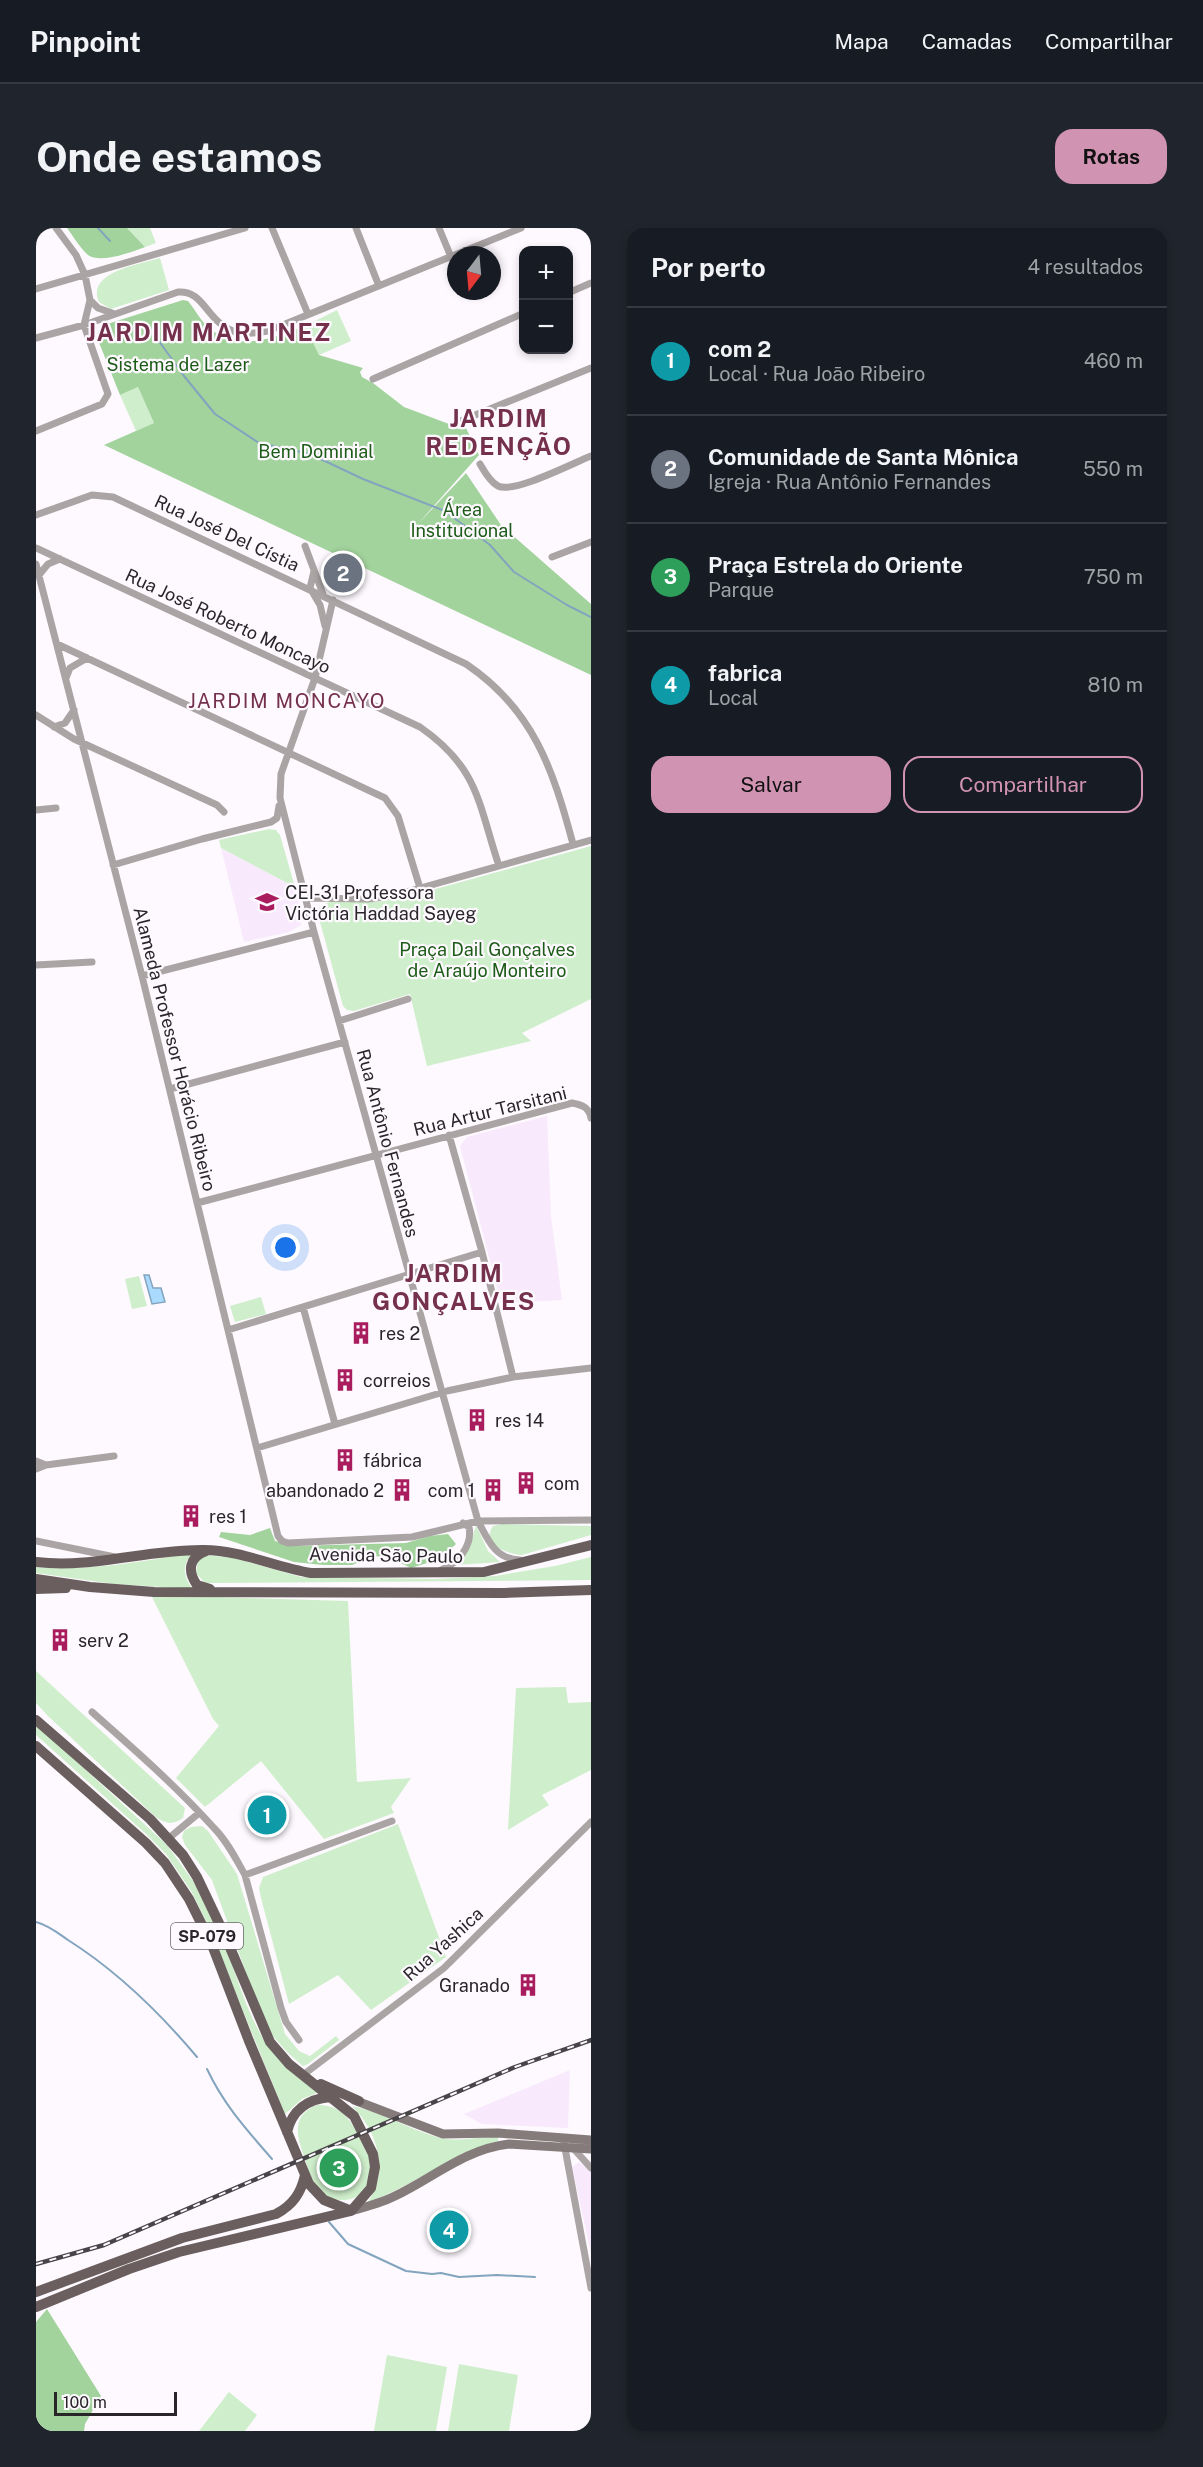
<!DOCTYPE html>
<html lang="pt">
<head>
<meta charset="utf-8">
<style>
  :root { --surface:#171b24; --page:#20242c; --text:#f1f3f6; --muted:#9ea1a6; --line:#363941; --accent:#d193b2 }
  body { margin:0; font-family:"Public Sans",sans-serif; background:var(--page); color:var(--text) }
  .controls { position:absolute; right:18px; top:18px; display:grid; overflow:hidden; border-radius:12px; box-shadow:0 3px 9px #0003 }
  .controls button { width:54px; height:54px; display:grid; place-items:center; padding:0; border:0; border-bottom:2px solid var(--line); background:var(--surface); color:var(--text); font:30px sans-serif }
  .compass { position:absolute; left:411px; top:18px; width:54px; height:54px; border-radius:50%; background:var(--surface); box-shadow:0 3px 9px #0003; rotate:196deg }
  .scale { position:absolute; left:18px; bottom:15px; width:123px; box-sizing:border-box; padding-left:6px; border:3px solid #29262a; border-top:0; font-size:16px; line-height:21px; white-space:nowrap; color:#29262a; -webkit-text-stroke:4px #fdf9fe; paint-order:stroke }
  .you { position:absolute; left:250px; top:1020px; width:21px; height:21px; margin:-15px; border:4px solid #fff; border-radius:50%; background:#1a73e8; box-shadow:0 0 0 9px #1a73e833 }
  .badge { display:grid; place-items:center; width:39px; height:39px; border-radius:50%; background:var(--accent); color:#fff; font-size:20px; font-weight:700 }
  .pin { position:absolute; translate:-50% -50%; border:3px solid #fff; box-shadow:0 2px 6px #0006 }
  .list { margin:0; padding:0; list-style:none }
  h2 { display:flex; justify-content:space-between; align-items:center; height:78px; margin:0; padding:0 24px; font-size:26px }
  h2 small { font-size:20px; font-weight:400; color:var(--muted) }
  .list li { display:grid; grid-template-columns:39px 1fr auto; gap:18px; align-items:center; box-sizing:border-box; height:108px; padding:0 24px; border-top:2px solid var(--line) }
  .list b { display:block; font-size:22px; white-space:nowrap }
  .list p { margin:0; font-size:20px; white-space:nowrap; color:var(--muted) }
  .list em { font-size:20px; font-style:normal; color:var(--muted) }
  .actions { display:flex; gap:12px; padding:18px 24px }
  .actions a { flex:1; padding:14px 0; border:2px solid var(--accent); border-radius:18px; text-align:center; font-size:21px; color:var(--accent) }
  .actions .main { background:var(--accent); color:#111 }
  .map { position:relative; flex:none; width:555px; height:2203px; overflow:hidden; border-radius:18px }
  header { display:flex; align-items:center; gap:36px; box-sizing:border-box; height:84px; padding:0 30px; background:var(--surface); border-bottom:2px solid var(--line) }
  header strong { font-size:28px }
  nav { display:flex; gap:33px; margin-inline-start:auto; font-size:21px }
  .intro { display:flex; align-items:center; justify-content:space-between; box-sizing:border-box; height:144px; padding:0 36px }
  h1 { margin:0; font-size:42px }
  .button { padding:15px 27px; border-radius:18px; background:var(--accent); color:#111; font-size:21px; font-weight:700 }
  main { display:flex; gap:36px; padding:0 36px }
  aside { flex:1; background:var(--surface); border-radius:18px; box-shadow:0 3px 9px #0003 }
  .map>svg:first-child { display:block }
</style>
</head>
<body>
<header>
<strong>Pinpoint</strong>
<nav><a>Mapa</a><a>Camadas</a><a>Compartilhar</a></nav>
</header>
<div class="intro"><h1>Onde estamos</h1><a class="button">Rotas</a></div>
<main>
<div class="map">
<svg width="555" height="2203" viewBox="0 0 555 2203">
  <rect width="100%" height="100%" fill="#fdf9fe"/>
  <path fill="#f8eafc" d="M 185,620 L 259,659 L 266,689 L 265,697 L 253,704 L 208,714 Z
    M 511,888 L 515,988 L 526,1072 L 465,1075 L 424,918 L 431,909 Z
    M 534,1842 L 532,1900 L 446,1896 L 428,1886 Z
    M 543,1934 L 555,1943 L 555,2025 L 536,1939 Z"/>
  <path fill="#cfeecb" d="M 91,0 L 114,0 L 120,15 L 109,19 Z
    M 124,30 L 133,62 L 75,81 L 63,74 C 49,44 105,36 124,30 Z
    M 301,82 L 315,113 L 283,127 L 269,98 Z
    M 102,159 L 118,195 L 100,203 L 84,167 Z
    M 233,601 L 240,602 L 244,607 L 259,659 L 185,620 L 183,612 Z
    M 555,618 L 555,771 L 486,805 L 495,813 L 391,838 L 374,766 L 318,783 L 311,782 L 307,778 L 281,683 L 286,677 L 294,674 L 340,674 L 367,670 Z
    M 103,1048 L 111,1078 L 96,1081 L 89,1051 Z
    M 225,1069 L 230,1086 L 199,1094 L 194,1078 Z
    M 466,1296 L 555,1298 L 555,1307 L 486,1327 C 472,1326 444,1317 457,1298 Z
    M 440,1297 L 452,1323 L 464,1334 L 421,1337 L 435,1315 Z
    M 158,1325 C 145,1334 147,1350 157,1361 L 78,1356 L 0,1345 L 0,1339 C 54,1344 105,1333 158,1325 Z
    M 169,1327 L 198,1330 L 265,1349 L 398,1351 L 459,1348 L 519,1338 L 555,1329 L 555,1352 L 174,1355 L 169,1355 L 160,1345 L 162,1332 Z
    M 115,1367 L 312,1373 L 321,1554 L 375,1550 L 355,1579 L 358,1585 L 288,1611 L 225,1533 L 169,1579 L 140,1550 L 183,1498 L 177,1491 Z
    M 0,1443 L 149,1580 L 147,1590 C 137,1597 131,1596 121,1590 L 12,1488 L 0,1475 Z
    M 530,1459 L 532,1475 L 555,1474 L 555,1542 L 506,1567 L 513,1577 L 472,1602 L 480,1460 Z
    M 0,1496 L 131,1617 L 162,1660 L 185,1708 L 179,1711 L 155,1663 L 130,1626 L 109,1605 L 0,1507 Z
    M 362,1596 L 410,1729 L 335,1782 L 302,1747 L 253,1776 L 225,1670 L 223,1660 L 227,1649 Z
    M 166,1598 L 172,1603 L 201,1646 L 249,1806 L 263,1823 L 274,1828 L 300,1808 L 303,1812 L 272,1836 L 267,1838 L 252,1825 L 235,1806 L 212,1750 L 176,1652 L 149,1617 L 146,1609 L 148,1603 L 155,1599 Z
    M 188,1714 C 203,1753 214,1800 243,1832 C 254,1845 269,1854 283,1864 L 266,1871 L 249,1886 L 180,1717 Z
    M 281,1877 C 308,1876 318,1897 328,1919 C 330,1924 335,1930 335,1936 C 336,1940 334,1949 332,1954 C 326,1977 295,1977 281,1960 C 275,1951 272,1941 269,1931 C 261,1909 254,1888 281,1877 Z
    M 316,1878 C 346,1884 372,1901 401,1909 C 420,1915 442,1908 462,1909 L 462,1913 C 415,1926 378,1958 332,1974 C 353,1943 342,1904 316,1878 Z
    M 351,2127 L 411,2139 L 400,2203 L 338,2203 Z
    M 423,2136 L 482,2147 L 473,2203 L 412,2203 Z
    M 193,2164 L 221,2187 L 209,2203 L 163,2203 Z"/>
  <path fill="#a3d39d" d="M 31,0 L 91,0 L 109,19 C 96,24 64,36 52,27 C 44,20 37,8 31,0 Z
    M 147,72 L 152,73 C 159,81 164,92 172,99 C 202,125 237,110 269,98 L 283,127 L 327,140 L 324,144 L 326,149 L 337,155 L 368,179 L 413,196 L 415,195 L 422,201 L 429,198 L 443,227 L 381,297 L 430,245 L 465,297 L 555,376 L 555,447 L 68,217 L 118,195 L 102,159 L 84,167 L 62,112 C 60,105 62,102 68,97 Z
    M 234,1300 L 239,1313 L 256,1318 L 370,1315 L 394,1308 L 412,1306 L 420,1316 L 404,1331 L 375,1340 L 356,1331 L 339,1328 L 316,1337 L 287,1337 L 258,1334 L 183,1309 L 185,1304 L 214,1307 Z
    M 11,2081 L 65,2168 L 49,2196 L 48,2203 L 0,2203 L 0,2094 Z"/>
  <path fill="#aadafe" stroke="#83a4be" stroke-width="1.5" d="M 108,1047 L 113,1047 L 117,1060 L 125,1060 L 129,1074 L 116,1076 Z"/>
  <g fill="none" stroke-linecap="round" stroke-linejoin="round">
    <path stroke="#83a4be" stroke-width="2" d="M 62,0 L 74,13
      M 115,102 L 148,148 L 179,186 L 223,215 L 274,226 L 327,251 L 409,283 L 454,317 L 478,344 L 531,377 L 555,389
      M 0,1694 C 12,1697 22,1705 32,1712 C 81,1743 124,1785 161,1829
      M 171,1841 C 188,1877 210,1901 236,1931
      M 293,1994 L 312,2016 L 370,2043 L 396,2046 L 405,2045 L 423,2049 L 461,2047 L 499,2049"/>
    <path stroke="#aba4a4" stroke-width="7" d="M 236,0 L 272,86
      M 320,0 L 343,58
      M 403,0 L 415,29
      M 0,61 L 209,0
      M 532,65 L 555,55
      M 54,72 L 62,80 L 76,85
      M 0,110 L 48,97 L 142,64 C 170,62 170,97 203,105 C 212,107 223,104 232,103 L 485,0
      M 337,151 L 488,85
      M 422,194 L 555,140
      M 0,203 L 66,176 L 72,166 L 48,97 L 54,72 L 49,47 L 40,27 L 20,0
      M 444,236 C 448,243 454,254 462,258 C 478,266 537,235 555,228
      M 0,287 L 56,267 L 77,269 L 430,436 C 497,481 517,541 537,616
      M 269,318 L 287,366
      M 0,320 L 384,499 C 443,540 442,575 463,638
      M 516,329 L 555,314
      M 0,336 L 106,748 L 242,1308 L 246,1313 L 252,1315 L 376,1309 L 442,1293 L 555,1292
      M 278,343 L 274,360 L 284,377 L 289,398
      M 3,347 L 12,336 L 24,331
      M 297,372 L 279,450 L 245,546 L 244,570 L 278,704 L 442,1293 C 452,1312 459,1331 484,1332
      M 21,416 L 349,570 L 362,588 L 384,660
      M 30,450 L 34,440 L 51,430
      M 0,487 L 38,511 L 181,577 L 188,584
      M 18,499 L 29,495 L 38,482
      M 0,582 L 20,580
      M 77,637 L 166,611 L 235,594 L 241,590 L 243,578
      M 269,670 L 332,671 L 356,668 L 555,612
      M 0,737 L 56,734
      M 106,748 L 278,704
      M 303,793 L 372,771
      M 134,861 L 309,814
      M 413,907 L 446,1024 L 477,1149
      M 161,975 L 536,875 C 546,877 553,879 555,890
      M 267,1079 L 299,1196
      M 192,1102 L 446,1024
      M 221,1220 L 411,1163 L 477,1149 L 555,1140
      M 0,1233 L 10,1237 L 0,1241
      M 10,1237 L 78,1228
      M 0,1313 L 79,1329
      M 405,1342 C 421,1336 437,1318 433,1299 L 427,1295
      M 56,1484 C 98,1521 140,1558 178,1600 C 191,1613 200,1631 209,1647 L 245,1780 L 250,1794 L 263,1812
      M 133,1610 L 163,1585
      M 209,1647 L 356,1593
      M 267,1847 L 408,1740 L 555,1594
      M 528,1915 L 555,2060
      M 536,1919 L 555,1940"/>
    <path stroke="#857b7b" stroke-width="9" d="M 318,1872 L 407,1906 L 462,1905 L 555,1912
      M 315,1983 C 330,1979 345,1975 359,1968 C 397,1950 429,1921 473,1916 L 555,1921"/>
    <path stroke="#6a5e5e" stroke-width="10" d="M 170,1323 C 153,1329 151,1343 161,1357 L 174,1361
      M 0,1334 C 57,1341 111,1321 168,1322 C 204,1322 239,1339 275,1345 L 448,1344 L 555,1317
      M 0,1351 L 54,1359 L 118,1364 L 468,1365 L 555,1362
      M 0,1361 L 30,1360
      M 0,1492 L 114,1591 L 147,1627 L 161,1649 L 190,1710 L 234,1814 L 253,1836 L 318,1888 L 337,1926 L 339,1939 L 335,1960 L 315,1983 L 143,2024 L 93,2041 L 0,2079
      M 0,1518 L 110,1615 L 129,1635 L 153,1671 L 176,1717 L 213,1813 L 273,1956 L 288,1972 L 313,1982
      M 285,1856 L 323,1873
      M 251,1904 C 256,1882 272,1871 294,1869
      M 0,2064 L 146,2010 L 240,1986 C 257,1977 265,1965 269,1947"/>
    <g stroke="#484549" stroke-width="4.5">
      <path id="rail" d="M 0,2036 L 68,2017 L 479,1839 L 555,1812"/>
    </g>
    <use href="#rail" stroke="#fdf9fe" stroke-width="2" stroke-dasharray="7" stroke-linecap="butt"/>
  </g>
  <defs>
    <g id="school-bare" transform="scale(1.8)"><path d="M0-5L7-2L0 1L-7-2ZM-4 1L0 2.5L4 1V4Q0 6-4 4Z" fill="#a91d5f" stroke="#fdf9fe" stroke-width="2.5" paint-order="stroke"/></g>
    <g id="building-bare" transform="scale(1.8)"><path d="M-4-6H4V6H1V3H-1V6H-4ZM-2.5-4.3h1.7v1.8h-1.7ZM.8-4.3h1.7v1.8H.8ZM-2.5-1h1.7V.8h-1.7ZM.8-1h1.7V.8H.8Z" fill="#a91d5f" stroke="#fdf9fe" stroke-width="2.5" paint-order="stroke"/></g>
  </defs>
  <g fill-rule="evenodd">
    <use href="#school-bare" x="231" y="674"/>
    <use href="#building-bare" x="325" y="1105"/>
    <use href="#building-bare" x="309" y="1152"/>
    <use href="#building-bare" x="441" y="1192"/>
    <use href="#building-bare" x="309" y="1232"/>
    <use href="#building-bare" x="490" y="1255"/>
    <use href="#building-bare" x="366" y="1262"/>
    <use href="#building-bare" x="457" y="1262"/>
    <use href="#building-bare" x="155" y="1288"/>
    <use href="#building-bare" x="24" y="1412"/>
    <use href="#building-bare" x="492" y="1757"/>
  </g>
  <g text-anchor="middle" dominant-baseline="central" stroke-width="4.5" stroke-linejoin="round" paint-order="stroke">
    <rect fill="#fdf9fe" stroke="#69656a" stroke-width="1.5" x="135" y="1695" width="72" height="26" rx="4.5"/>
    <g font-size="16" font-weight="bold" fill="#29262a">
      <text x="171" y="1708">SP-079</text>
    </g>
    <g font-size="18" fill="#1d5c18" stroke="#fdf9fe">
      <text x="142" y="136">Sistema de Lazer</text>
      <text x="280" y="223">Bem Dominial</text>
      <text x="426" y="281">Área<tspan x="426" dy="21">Institucional</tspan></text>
      <text x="451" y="721">Praça Dail Gonçalves<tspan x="451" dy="21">de Araújo Monteiro</tspan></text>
    </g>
    <g font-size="18" fill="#29262a" stroke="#fdf9fe">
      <text transform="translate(191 305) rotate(25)">Rua José Del Cístia</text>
      <text transform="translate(192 393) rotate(25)">Rua José Roberto Moncayo</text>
      <text transform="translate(139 821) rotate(76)">Alameda Professor Horácio Ribeiro</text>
      <text transform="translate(454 883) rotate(-14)">Rua Artur Tarsitani</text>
      <text transform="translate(352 915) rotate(75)">Rua Antônio Fernandes</text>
      <text transform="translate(350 1327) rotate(1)">Avenida São Paulo</text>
      <text transform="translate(407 1716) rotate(-42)">Rua Yashica</text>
    </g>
    <g font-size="18" fill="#29262a" stroke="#fdf9fe" text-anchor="start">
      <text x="249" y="664">CEI-31 Professora<tspan x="249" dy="21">Victória Haddad Sayeg</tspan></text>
      <text x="343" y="1105">res 2</text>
      <text x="327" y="1152">correios</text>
      <text x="459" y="1192">res 14</text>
      <text x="327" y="1232">fábrica</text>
      <text x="508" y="1255">com</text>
      <text x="348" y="1262" text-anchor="end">abandonado 2</text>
      <text x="439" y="1262" text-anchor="end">com 1</text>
      <text x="173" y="1288">res 1</text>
      <text x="42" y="1412">serv 2</text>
      <text x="474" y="1757" text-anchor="end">Granado</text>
    </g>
    <g font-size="20" letter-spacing="1.5" fill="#75314b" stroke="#fdf9fe">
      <text x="251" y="473">JARDIM MONCAYO</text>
    </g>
    <g font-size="24" font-weight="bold" letter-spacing="1.5" fill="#75314b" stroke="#fdf9fe">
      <text x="173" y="104">JARDIM MARTINEZ</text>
      <text x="463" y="190">JARDIM<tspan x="463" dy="28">REDENÇÃO</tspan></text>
      <text x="418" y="1045">JARDIM<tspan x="418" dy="28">GONÇALVES</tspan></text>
    </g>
  </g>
</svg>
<div class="controls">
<button>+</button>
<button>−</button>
</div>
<svg class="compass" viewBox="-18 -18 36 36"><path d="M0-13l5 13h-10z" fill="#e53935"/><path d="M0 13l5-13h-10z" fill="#9ea1a6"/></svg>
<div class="scale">100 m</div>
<div class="you"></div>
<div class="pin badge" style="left:231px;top:1587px;background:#0f9aa8">1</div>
<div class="pin badge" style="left:307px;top:345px;background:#6b7280">2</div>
<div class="pin badge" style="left:303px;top:1940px;background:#2e9e5b">3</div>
<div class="pin badge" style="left:413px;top:2002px;background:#0f9aa8">4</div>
</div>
<aside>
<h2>Por perto<small>4 resultados</small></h2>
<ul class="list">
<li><span class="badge" style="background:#0f9aa8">1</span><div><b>com 2</b><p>Local · Rua Joāo Ribeiro</p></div><em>460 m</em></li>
<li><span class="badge" style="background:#6b7280">2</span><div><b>Comunidade de Santa Mônica</b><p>Igreja · Rua Antônio Fernandes</p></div><em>550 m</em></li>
<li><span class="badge" style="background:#2e9e5b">3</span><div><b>Praça Estrela do Oriente</b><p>Parque</p></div><em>750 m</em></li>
<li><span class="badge" style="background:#0f9aa8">4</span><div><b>fabrica</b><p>Local</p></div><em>810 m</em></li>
</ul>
<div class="actions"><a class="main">Salvar</a><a>Compartilhar</a></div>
</aside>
</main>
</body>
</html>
